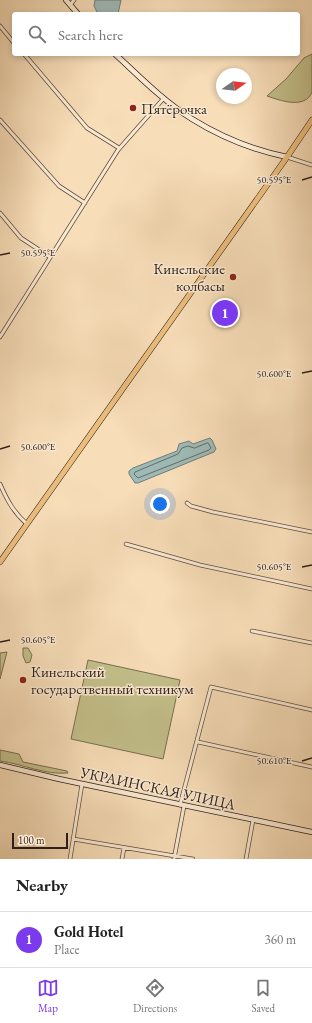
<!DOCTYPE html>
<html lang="en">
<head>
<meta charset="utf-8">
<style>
  :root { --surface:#fff; --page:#f2f2f2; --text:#222; --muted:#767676; --line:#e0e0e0; --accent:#7c3aed }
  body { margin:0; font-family:"EB Garamond",serif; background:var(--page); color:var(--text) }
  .compass { position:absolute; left:216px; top:68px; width:36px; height:36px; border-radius:50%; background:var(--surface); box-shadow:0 2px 6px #0003; rotate:76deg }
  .scale { position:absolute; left:12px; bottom:10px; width:56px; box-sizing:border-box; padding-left:4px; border:2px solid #2e1f1a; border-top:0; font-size:11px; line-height:14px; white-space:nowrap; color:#2e1f1a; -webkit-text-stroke:3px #fae9d1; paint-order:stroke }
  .you { position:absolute; left:160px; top:504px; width:14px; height:14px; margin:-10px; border:3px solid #fff; border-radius:50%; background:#1a73e8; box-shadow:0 0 0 6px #1a73e833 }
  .badge { display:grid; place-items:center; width:26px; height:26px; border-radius:50%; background:var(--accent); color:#fff; font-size:13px; font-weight:700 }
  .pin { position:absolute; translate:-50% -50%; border:2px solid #fff; box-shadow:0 1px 4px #0006 }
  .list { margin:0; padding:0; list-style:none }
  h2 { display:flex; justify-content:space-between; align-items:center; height:52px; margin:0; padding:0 16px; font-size:17px }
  h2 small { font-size:13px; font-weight:400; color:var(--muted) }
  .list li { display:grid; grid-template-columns:26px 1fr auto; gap:12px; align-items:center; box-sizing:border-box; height:56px; padding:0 16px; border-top:1px solid var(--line) }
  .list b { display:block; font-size:15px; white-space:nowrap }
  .list p { margin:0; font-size:13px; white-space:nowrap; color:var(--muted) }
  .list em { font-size:13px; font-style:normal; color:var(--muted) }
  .icon { flex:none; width:22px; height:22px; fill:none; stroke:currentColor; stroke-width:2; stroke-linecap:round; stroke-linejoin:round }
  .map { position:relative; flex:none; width:312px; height:859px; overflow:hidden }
  .search { position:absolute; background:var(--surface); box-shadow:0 2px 6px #0003; left:12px; right:12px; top:12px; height:44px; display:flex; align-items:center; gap:10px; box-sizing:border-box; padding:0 14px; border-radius:4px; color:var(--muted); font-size:15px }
  .sheet { height:108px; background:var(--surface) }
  nav { display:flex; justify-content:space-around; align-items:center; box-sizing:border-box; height:56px; border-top:1px solid var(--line); background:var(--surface); font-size:11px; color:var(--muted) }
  nav a { display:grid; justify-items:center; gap:2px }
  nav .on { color:var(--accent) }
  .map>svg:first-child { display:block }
</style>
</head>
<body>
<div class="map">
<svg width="312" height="859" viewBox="0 0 312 859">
  <rect width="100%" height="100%" fill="#f7ddb8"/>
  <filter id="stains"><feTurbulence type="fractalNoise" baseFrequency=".005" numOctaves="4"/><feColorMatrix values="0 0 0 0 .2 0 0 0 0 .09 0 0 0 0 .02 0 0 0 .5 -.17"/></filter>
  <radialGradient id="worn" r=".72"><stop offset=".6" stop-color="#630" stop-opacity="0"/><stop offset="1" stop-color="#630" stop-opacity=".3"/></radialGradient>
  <path fill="#c3bf8a" stroke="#786f52" d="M 312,54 C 312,63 312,85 312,92 C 305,110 279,100 267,96 L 286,79 L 304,58 Z
    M 23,648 L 28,648 L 32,655 L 30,662 L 26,663 L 23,656 Z
    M 7,652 L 0,679 L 0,653 Z
    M 88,660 L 180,680 L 163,759 L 71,739 Z
    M 0,750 L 19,754 L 23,762 L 67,771 L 68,773 C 44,775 23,764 0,761 Z"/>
  <path fill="#9ebab6" stroke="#717c78" d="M 95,0 L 121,0 L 118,14 L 98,14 L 94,6 Z
    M 210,438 L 212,440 L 216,449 L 214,452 L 138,483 L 135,483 L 129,474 L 129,471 L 133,468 L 177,451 L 179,444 L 189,441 L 193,444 Z"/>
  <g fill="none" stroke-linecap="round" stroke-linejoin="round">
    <path stroke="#666c68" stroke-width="1" d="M 208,443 L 211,448 L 209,450 L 138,478 L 134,474 L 135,472 L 178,454 L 182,448 L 188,446 L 194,448 Z"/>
    <g stroke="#604e42" stroke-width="4.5">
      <path id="street" d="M 70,5 L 74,0
        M 0,26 L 14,43
        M 24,54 L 87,128 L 119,148
        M 0,120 L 59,186 L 85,203
        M 287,157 L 312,165
        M 0,213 L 21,238 L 50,257
        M 0,337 L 118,150 L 164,98
        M 0,484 C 7,500 14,513 27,524
        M 187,503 L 191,506 L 213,512 L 312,532
        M 126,544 L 200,565 L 312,589
        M 252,631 L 312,643
        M 198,742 L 312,767
        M 180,805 L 211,687 L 312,710
        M 73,839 L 193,859
        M 70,859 L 82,784
        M 122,859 L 124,848
        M 174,859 L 184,806
        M 246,859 L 253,820"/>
    </g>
    <g stroke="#2e1f1a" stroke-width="6">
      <path id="secondary" d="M 66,0 L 78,14
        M 115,54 C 139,76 163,101 192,119 C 221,137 253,150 287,157
        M 0,765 L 59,779 L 312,832"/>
    </g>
    <g stroke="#2e1f1a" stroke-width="6">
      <path id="primary" d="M 0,562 L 287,157 L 312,120"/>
    </g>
    <use href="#street" stroke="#fae9d1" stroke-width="3"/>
    <use href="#secondary" stroke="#fae9d1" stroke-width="4.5"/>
    <use href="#primary" stroke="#ecbe7c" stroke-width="5"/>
  </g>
  <path fill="none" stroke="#2e1f1a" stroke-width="1.5" d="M 302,180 L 312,177M 0,255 L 10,253M 302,373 L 312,371M 0,449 L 10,446M 302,567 L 312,565M 0,642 L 10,640M 302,761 L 312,758"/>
  <g fill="#8f2418" stroke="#fae9d1" stroke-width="1.5">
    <circle cx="133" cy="108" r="4"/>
    <circle cx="233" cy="277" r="4"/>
    <circle cx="23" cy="680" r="4"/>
  </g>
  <g text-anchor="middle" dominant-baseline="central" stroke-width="3" stroke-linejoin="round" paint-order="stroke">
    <g font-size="15" fill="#2e1f1a" stroke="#fae9d1" text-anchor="start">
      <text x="141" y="108">Пятёрочка</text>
      <text x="225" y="268" text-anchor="end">Кинельские<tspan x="225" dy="17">колбасы</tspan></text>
      <text x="31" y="671">Кинельский<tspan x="31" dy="17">государственный техникум</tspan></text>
    </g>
    <g font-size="15" fill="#2e1f1a" stroke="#fae9d1">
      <text transform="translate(158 788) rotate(12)">УКРАИНСКАЯ УЛИЦА</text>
    </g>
  </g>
  <g font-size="10" text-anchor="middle" fill="#2e1f1a" stroke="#fae9d1" stroke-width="3" stroke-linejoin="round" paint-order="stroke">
    <text x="274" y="183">50.595°E</text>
    <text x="38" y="256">50.595°E</text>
    <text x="274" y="377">50.600°E</text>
    <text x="38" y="450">50.600°E</text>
    <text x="274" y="570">50.605°E</text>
    <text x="38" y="643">50.605°E</text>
    <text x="274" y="764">50.610°E</text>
  </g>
  <rect width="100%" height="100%" filter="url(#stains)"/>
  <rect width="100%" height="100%" fill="url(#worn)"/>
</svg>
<svg class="compass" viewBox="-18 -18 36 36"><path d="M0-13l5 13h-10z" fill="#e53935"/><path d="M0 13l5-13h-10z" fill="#767676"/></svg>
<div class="scale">100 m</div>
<div class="you"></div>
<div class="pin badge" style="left:225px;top:313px">1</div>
<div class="search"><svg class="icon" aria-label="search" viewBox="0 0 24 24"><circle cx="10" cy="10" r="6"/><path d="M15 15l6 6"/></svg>Search here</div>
</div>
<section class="sheet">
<h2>Nearby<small></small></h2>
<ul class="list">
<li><span class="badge">1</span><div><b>Gold Hotel</b><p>Place</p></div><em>360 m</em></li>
</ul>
</section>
<nav>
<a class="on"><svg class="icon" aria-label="map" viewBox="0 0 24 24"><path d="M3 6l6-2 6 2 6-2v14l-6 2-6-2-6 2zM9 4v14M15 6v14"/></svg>Map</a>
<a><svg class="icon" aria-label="directions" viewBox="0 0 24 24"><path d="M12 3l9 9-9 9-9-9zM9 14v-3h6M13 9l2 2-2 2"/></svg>Directions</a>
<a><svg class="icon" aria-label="saved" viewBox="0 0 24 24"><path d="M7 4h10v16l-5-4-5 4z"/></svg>Saved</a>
</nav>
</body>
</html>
